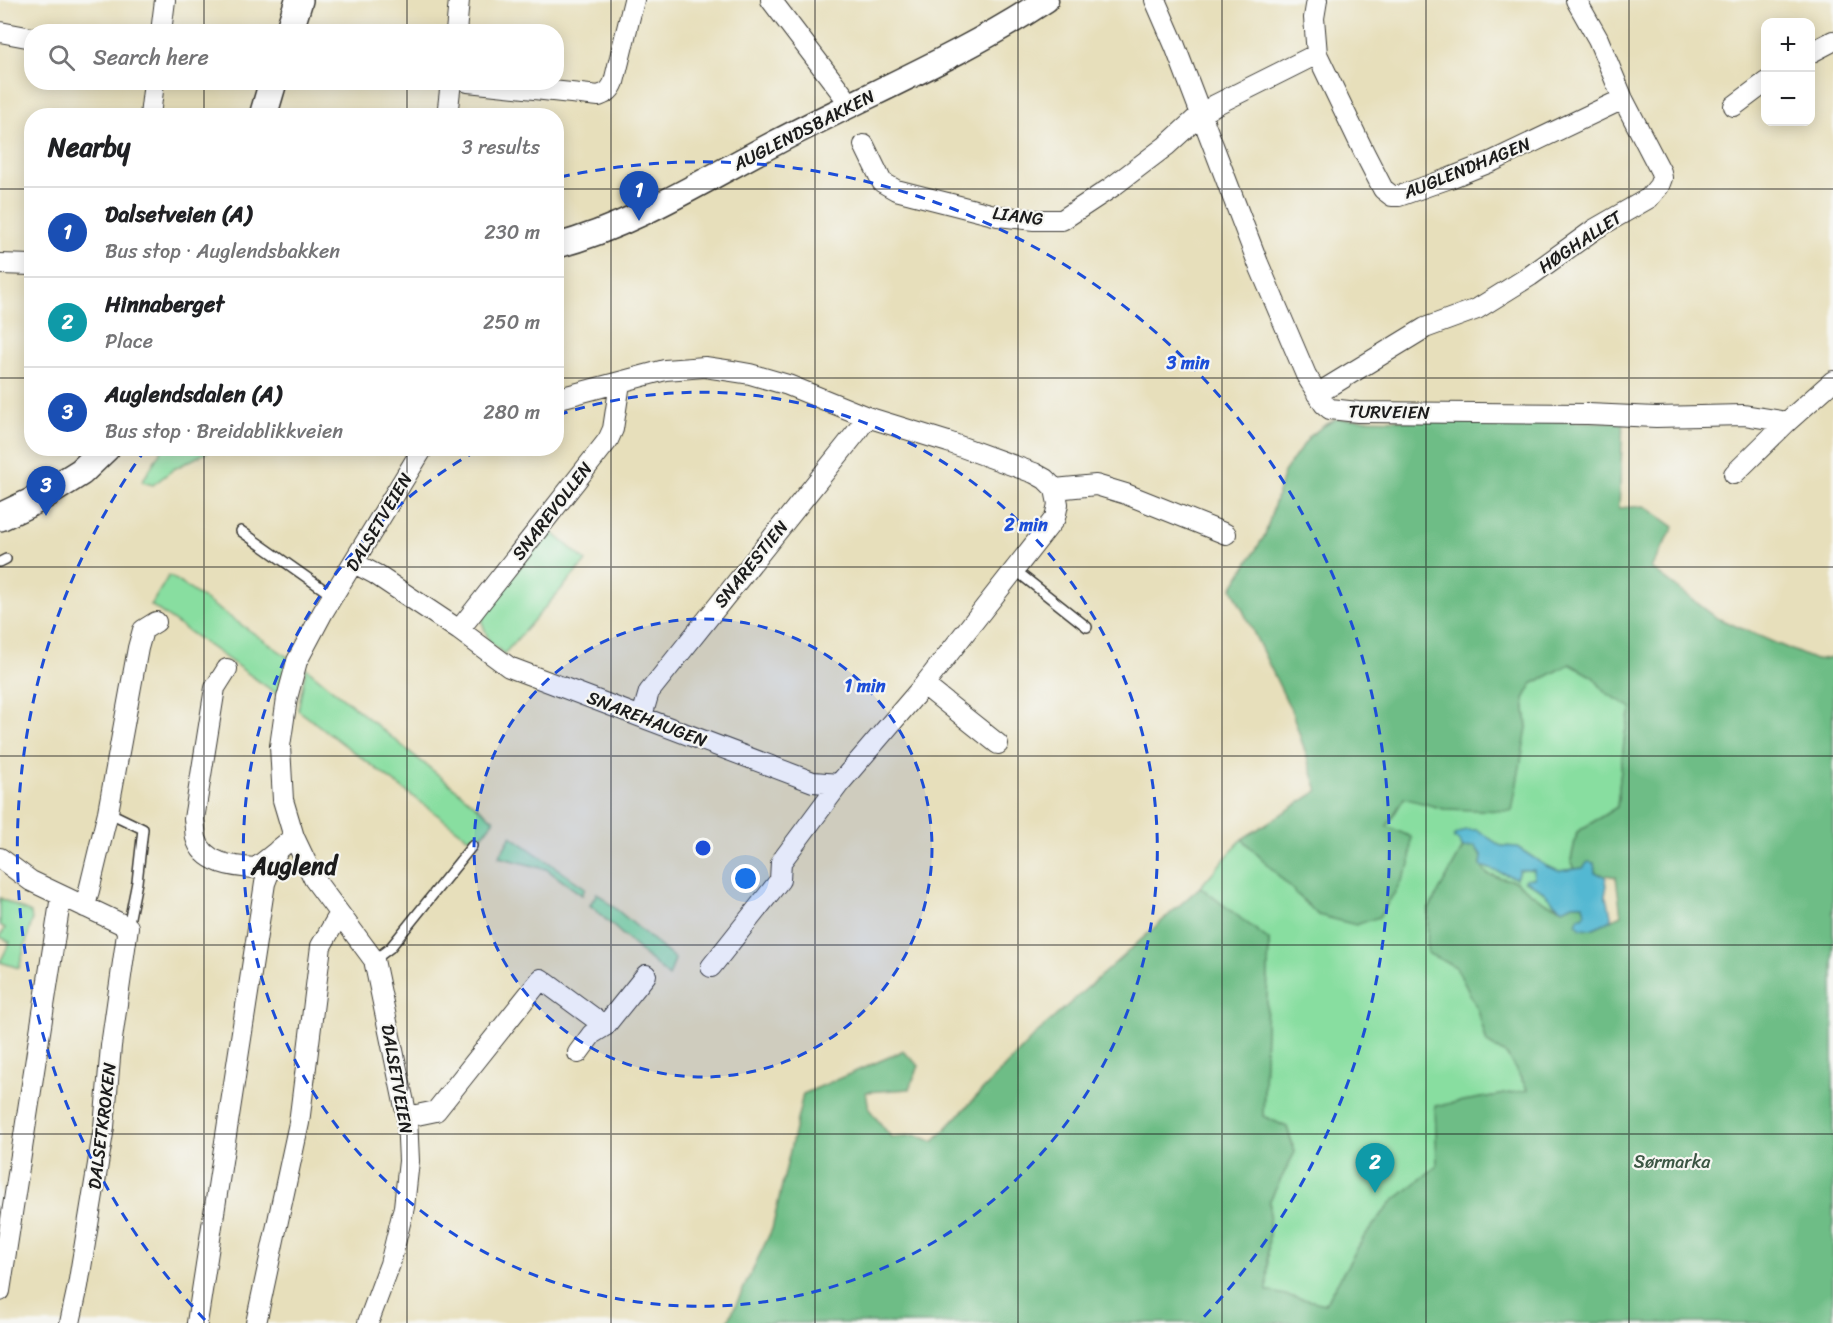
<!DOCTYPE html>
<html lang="en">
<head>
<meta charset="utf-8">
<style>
  :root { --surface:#fff; --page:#f6f6f6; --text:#202124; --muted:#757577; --line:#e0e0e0; --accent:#7c3aed }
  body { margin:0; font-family:Sriracha,sans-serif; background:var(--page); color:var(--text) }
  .controls { position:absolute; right:18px; top:18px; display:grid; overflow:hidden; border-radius:12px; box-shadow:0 3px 15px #0003 }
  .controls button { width:54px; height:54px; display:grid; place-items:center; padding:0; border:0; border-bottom:2px solid var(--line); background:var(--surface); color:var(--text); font:30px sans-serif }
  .you { position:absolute; left:746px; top:879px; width:21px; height:21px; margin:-15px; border:4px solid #fff; border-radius:50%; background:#1a73e8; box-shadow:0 0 0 9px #1a73e833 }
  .badge { display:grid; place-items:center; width:39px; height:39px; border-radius:50%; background:var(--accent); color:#fff; font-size:20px; font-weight:700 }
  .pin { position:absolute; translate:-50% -50px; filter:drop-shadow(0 2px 3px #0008) }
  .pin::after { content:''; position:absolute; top:32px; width:21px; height:18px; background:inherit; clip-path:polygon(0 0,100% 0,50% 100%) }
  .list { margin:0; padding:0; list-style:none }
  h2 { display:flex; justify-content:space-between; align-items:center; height:78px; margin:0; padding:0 24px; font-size:26px }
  h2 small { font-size:20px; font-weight:400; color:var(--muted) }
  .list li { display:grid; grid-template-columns:39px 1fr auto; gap:18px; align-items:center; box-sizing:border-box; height:90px; padding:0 24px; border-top:2px solid var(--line) }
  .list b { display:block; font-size:22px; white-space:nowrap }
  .list p { margin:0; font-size:20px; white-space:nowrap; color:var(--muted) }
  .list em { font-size:20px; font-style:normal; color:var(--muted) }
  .icon { flex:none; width:33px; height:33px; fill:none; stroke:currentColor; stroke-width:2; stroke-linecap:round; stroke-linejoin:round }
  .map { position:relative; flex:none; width:1833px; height:1323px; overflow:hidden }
  .search { position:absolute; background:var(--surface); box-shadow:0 3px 15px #0003; left:24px; top:24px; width:540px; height:66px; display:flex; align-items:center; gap:15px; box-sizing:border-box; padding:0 21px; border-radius:24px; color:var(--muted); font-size:22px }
  .panel { position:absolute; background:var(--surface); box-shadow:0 3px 15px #0003; left:24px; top:108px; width:540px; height:348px; border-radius:24px }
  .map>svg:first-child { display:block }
</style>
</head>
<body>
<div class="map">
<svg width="1833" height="1323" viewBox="0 0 1833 1323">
  <rect width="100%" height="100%" fill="#f6f6f2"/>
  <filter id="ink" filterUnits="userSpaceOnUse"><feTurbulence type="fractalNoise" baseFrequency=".0167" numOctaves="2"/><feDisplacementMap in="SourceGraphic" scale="12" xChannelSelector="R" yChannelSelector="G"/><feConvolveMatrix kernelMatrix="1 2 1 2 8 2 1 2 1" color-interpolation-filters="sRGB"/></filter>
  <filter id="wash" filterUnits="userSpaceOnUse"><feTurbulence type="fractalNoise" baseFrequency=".008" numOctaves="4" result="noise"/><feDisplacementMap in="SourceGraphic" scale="24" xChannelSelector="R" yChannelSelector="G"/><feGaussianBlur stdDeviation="1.35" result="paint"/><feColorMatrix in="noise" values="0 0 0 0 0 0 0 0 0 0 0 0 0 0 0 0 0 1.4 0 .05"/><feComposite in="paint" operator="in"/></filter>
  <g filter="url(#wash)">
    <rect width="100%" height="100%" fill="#e7dfbb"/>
    <path fill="#88dea0" stroke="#527d5e" stroke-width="1.5" d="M 162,449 L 162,448 L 213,449 L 174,469 L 153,485 L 142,482 Z
      M 549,530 L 586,561 L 504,654 L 489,641 L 482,622 L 488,607 Z
      M 169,575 L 288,657 L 277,694 L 151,605 Z
      M 1570,664 L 1593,677 L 1606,693 L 1632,707 L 1625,733 L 1617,807 L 1577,832 L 1571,860 L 1575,869 L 1559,871 L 1546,866 L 1517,847 L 1501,846 L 1477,830 L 1457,838 L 1463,848 L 1428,911 L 1478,1010 L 1487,1042 L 1507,1055 L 1528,1090 L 1436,1106 L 1437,1166 L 1391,1203 L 1364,1237 L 1325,1304 L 1266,1291 L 1270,1200 L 1295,1152 L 1287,1127 L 1263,1116 L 1269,940 L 1200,887 L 1242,839 L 1318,915 L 1386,826 L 1404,797 L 1444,809 L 1527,728 L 1524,699 L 1532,684 Z
      M 306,668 L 494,820 L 482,836 L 467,837 L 298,710 Z
      M 511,836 L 585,888 L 582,895 L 546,869 L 499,857 Z
      M 1481,866 L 1516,878 L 1519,870 L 1534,870 L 1534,878 L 1524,881 L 1539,888 L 1559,907 L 1542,901 L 1515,881 L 1488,875 Z
      M 597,893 L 675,959 L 669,977 L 590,905 Z
      M 0,898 L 31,913 L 32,921 L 19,968 L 0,962 L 10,942 L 0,937 L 5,928 L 0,925 Z"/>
    <path fill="#6ebd86" stroke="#456c51" stroke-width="1.5" d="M 1336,419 L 1623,422 L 1619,508 L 1645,506 L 1674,527 L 1651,568 L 1717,618 L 1815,660 L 1833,657 L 1833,1323 L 727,1323 L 772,1229 L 803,1094 L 903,1051 L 919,1066 L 909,1089 L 866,1092 L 869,1109 L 891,1137 L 917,1135 L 933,1142 L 1039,1031 L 1200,887 L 1269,940 L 1263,1116 L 1287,1127 L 1295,1152 L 1270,1200 L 1267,1291 L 1325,1304 L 1364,1237 L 1391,1203 L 1437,1166 L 1435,1106 L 1528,1090 L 1507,1055 L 1487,1043 L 1478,1010 L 1456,967 L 1427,953 L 1428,911 L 1463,848 L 1475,846 L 1482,857 L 1481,866 L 1488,875 L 1515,881 L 1542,901 L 1563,909 L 1573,904 L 1583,904 L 1585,913 L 1583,917 L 1592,929 L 1621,915 L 1616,877 L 1595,873 L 1594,863 L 1588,863 L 1583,868 L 1575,869 L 1571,860 L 1577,832 L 1617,807 L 1625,733 L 1632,708 L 1606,693 L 1593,677 L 1570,664 L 1532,684 L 1524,699 L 1527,728 L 1512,811 L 1444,809 L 1404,798 L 1387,826 L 1411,837 L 1410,865 L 1395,892 L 1379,917 L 1356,925 L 1318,915 L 1242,839 L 1318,791 L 1292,712 L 1232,588 L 1265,535 L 1284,472 L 1309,437 L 1322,427 Z"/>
    <path fill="#53b8d2" stroke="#386a77" stroke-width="1.5" d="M 1465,830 L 1477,830 L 1501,846 L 1517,847 L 1546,866 L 1559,871 L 1583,868 L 1588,862 L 1594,863 L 1595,873 L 1605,876 L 1607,885 L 1605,896 L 1608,901 L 1612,920 L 1591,929 L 1581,928 L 1576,923 L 1579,917 L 1583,917 L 1585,913 L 1583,904 L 1573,904 L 1563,909 L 1559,907 L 1539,888 L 1524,881 L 1525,879 L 1534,878 L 1534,870 L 1519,870 L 1516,878 L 1481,866 L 1482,856 L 1475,846 L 1463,848 L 1457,839 L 1454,839 L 1454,836 Z"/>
  </g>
  <g filter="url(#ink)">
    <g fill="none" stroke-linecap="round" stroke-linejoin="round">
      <g stroke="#3a3934" stroke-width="12">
        <path id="service" d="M 241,531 L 333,596
          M 0,562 L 6,559
          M 1015,570 L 1087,627
          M 108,812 L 143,829 L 137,882 L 128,927
          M 374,960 L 390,948 L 472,846"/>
      </g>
      <g stroke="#3a3934" stroke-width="22">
        <path id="minor" d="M 771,0 L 844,96 L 849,107
          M 1155,0 L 1175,46 L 1258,263 L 1306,375 L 1324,404 L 1330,409 L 1358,412 L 1588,414 L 1656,417 L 1744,415 L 1787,422
          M 0,32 L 32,38
          M 161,32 L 165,0
          M 456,32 L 459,0
          M 1810,53 L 1833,41
          M 1317,54 L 1314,18 L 1317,0
          M 468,82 L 599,96 C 607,93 611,90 614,82 L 634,0
          M 1734,106 L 1766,82
          M 150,116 L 154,82
          M 447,116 L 451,82
          M 864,145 L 882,182 L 896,190 L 998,216 L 1034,220 L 1062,220 L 1112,187 L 1166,146 L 1200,115 L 1215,105 L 1317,54 L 1364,152 L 1383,189 L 1392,196 L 1399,196 L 1450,178 L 1493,161 L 1623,99
          M 0,264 L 32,265
          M 1317,394 L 1425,328 L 1477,309 L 1530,276 L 1595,229 L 1649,198 L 1659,186 L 1662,178 L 1661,172 L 1623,99 L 1598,39 L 1576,0
          M 556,399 L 665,370 L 705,367 L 732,371 L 750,374 L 788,385 L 867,417 L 948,442 L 1034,473 L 1045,479 L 1055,489 L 1096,485 L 1126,494 L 1226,534
          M 1734,474 L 1787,422 L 1833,381
          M 354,563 L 375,574 L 459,630 L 509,667 L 813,782 L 839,784 L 924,685 L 998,744
          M 459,630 L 608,440 L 613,429 L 620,383
          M 227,669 L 215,688 L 194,819 C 195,825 195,832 196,838 C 203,864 234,867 256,868 L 276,852
          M 924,685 L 1055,518 L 1058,504 L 1055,489
          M 642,716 L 649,692 L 856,433 L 867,417
          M 0,858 L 31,881 L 128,927 L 111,1046 L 104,1127 L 78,1286 L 70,1323
          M 85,907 L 108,812 L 138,648 L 143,630 L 156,622
          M 711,967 L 780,880 L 781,862 L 839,784
          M 578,1053 L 592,1034 L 605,1026 L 646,975
          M 407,1117 L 436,1111 L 541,979 L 605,1026
          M 0,1291 L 61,896
          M 197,1323 L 265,883 L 278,850 L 294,837
          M 256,1323 L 299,1123 L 321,946 L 339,915
          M 368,1323 L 390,1264 L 404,1207 L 409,1161 L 407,1117 L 374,960 L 314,879 L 294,837 L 283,800 L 280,746 L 287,698 L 297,661 L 323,612 L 423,448"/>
      </g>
      <g stroke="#3a3934" stroke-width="27">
        <path id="tertiary" d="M 556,246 C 634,225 704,180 775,143 C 866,95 960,57 1046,0"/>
      </g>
      <g stroke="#3a3934" stroke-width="30">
        <path id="secondary" d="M 289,32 L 299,0
          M 263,116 L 273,82
          M 0,517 L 38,499 L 81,472 L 106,448"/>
      </g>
      <use href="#service" stroke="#fff" stroke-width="9"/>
      <use href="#minor" stroke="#fff" stroke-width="20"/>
      <use href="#tertiary" stroke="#fff" stroke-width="24"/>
      <use href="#secondary" stroke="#fff" stroke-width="27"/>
    </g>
  </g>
  <path fill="none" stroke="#1c1c1c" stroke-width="1.5" stroke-opacity="0.55" d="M 204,0 L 204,32M 407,0 L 407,32M 611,0 L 611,1323M 815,0 L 815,1323M 1018,0 L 1018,1323M 1222,0 L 1222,1323M 1426,0 L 1426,1323M 1629,0 L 1629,1323M 204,82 L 204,116M 407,82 L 407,116M 0,189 L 32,189M 556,189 L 1833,189M 0,378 L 32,378M 556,378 L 1833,378M 204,448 L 204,1323M 407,448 L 407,1323M 0,567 L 1833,567M 0,756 L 1833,756M 0,945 L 1833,945M 0,1134 L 1833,1134"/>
  <circle cx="703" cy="848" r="229" fill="#1d4ed8" fill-opacity=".12"/>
  <g fill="none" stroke="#1d4ed8" stroke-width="3" stroke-dasharray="10 8">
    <circle cx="703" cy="848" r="229"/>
    <path d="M558 415A457 457 0 1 1 478 450"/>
    <path d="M205 1320A686 686 0 0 1 145 450M560 177A686 686 0 0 1 1201 1320"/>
  </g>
  <g text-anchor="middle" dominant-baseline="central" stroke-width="4.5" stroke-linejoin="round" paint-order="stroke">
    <g font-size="18" fill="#1c1c1c" stroke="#f6f6f2">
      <text transform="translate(804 130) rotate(-27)">AUGLENDSBAKKEN</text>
      <text transform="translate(1467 168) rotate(-22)">AUGLENDHAGEN</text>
      <text transform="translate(1018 216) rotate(7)">LIANG</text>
      <text transform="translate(1580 242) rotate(-34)">HØGHALLET</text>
      <text transform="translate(1389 412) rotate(1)">TURVEIEN</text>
      <text transform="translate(552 511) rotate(-52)">SNAREVOLLEN</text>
      <text transform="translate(379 522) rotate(-59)">DALSETVEIEN</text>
      <text transform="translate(751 564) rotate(-51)">SNARESTIEN</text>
      <text transform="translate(647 719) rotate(21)">SNAREHAUGEN</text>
      <text transform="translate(397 1079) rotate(80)">DALSETVEIEN</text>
      <text transform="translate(102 1126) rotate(-83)">DALSETKROKEN</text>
    </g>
    <g font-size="18" fill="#3c5644" stroke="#f6f6f2">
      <text x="1672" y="1162">Sørmarka</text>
    </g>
    <g font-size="24" font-weight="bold" fill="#1c1c1c" stroke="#f6f6f2">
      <text x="294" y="866">Auglend</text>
    </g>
  </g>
  <circle cx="703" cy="848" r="9" fill="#1d4ed8" stroke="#f6f6f2" stroke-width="3"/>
  <g font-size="18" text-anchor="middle" font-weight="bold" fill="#1d4ed8" stroke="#f6f6f2" stroke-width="4.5" stroke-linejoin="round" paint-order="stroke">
    <text x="1188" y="369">3 min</text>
    <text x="1026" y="531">2 min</text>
    <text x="865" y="692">1 min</text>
  </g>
</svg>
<div class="controls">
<button>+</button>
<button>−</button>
</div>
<div class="you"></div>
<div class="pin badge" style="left:639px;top:221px;background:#1a4fb4">1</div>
<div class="pin badge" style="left:1375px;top:1193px;background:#0f9aa8">2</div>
<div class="pin badge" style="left:46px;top:516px;background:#1a4fb4">3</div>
<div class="search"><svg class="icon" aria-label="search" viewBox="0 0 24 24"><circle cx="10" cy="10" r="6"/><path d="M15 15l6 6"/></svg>Search here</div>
<section class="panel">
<h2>Nearby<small>3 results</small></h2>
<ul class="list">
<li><span class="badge" style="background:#1a4fb4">1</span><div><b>Dalsetveien (A)</b><p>Bus stop · Auglendsbakken</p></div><em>230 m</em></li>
<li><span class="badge" style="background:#0f9aa8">2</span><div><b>Hinnaberget</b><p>Place</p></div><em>250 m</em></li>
<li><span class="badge" style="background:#1a4fb4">3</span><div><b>Auglendsdalen (A)</b><p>Bus stop · Breidablikkveien</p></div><em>280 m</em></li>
</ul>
</section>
</div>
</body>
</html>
